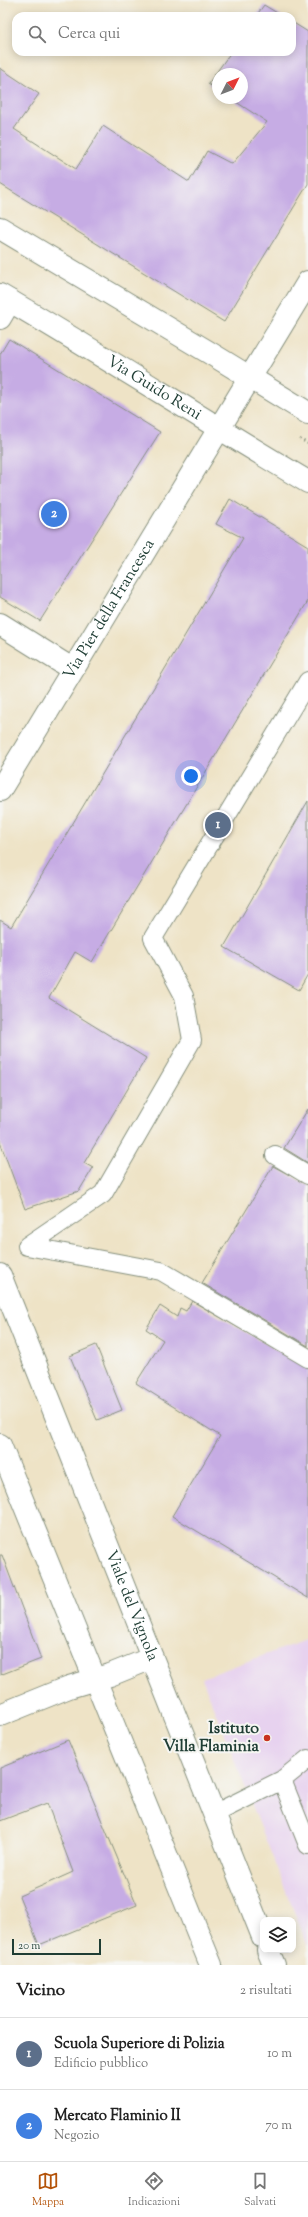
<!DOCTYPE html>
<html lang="it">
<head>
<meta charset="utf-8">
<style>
  :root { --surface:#fff; --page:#f2f2f2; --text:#222; --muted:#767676; --line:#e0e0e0; --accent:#b45309 }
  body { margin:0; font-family:"Sorts Mill Goudy",serif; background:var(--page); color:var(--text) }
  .controls { position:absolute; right:12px; bottom:12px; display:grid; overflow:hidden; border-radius:8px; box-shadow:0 2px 10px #0003 }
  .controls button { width:36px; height:36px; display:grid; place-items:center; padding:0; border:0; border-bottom:1px solid var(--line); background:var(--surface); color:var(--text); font:20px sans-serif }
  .compass { position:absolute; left:212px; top:68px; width:36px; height:36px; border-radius:50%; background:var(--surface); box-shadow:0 2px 10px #0003; rotate:48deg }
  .scale { position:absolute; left:12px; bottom:10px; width:89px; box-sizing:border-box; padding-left:4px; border:2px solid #1f3d34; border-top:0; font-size:11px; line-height:14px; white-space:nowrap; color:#1f3d34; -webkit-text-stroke:3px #f6f6f2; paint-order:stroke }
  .you { position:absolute; left:191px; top:776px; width:14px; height:14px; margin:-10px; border:3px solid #fff; border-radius:50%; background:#1a73e8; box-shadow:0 0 0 6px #1a73e833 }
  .badge { display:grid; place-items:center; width:26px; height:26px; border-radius:50%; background:var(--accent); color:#fff; font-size:13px; font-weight:700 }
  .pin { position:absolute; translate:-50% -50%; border:2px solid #fff; box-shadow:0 1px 4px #0006 }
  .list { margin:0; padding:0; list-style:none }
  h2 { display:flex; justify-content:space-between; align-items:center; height:52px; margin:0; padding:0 16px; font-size:17px }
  h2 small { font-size:13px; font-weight:400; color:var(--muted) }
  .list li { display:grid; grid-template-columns:26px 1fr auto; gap:12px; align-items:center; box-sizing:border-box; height:72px; padding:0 16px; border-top:1px solid var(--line) }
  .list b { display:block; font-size:15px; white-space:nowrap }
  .list p { margin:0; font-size:13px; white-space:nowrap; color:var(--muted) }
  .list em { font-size:13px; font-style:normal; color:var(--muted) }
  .icon { flex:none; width:22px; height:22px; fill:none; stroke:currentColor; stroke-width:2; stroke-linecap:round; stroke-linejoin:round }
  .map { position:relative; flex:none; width:308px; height:1965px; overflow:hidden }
  .search { position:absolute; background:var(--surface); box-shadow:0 2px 10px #0003; left:12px; right:12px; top:12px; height:44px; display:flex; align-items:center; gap:10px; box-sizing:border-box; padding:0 14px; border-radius:12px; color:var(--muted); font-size:15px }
  .sheet { height:196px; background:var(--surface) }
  nav { display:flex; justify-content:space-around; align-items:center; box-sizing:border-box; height:56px; border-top:1px solid var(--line); background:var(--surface); font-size:11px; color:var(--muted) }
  nav a { display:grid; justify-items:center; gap:2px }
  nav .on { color:var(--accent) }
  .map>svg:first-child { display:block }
</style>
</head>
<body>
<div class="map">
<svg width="308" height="1965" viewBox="0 0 308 1965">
  <rect width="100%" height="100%" fill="#f6f6f2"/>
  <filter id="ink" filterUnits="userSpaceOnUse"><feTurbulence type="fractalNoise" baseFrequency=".025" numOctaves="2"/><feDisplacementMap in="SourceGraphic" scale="8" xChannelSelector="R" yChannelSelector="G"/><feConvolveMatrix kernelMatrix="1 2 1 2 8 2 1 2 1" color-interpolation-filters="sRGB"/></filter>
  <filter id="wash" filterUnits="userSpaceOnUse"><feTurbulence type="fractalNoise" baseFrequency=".012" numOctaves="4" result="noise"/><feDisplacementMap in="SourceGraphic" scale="16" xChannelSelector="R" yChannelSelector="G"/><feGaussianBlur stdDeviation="0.9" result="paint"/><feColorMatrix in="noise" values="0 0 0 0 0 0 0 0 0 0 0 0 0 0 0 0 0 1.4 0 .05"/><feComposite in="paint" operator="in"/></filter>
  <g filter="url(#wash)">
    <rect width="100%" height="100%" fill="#eee3c6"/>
    <path fill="#e7d2ef" d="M 308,1639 L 308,1947 L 202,1678 Z"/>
    <g id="blocks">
      <path fill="#c6ace4" d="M 264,5 L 282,16 L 256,16 Z
        M 292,22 L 308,32 L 308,184 L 224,322 L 0,184 L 0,68 L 39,94 L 14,129 L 76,169 L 103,126 L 189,182 L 207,151 L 232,164 L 267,122 L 230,98 L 242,98 L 242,74 L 218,74 L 218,90 L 208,84 L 231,52 L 292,52 Z
        M 9,339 L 160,432 L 40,621 L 0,597 L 0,354 Z
        M 230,499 L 308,546 L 308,601 L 92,962 L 75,952 L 49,998 L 146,1058 L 84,1163 L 93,1168 L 79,1191 L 25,1209 L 0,1142 L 0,920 L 11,927 L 243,538 L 216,524 Z
        M 308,801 L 308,974 L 299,990 L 224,947 Z
        M 308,1109 L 308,1163 L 284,1148 Z
        M 273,1166 L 308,1185 L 308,1346 L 202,1283 Z
        M 192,1301 L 308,1368 L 308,1598 L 172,1516 L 220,1436 L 136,1383 L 163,1340 L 146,1329 L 160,1306 L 177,1317 L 180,1308 L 186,1311 Z
        M 96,1345 L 122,1410 L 97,1420 L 70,1356 Z
        M 0,1555 L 2,1555 L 41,1659 L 0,1675 Z
        M 68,1740 L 137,1905 L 39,1945 L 19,1896 L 73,1872 L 47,1803 L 0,1821 L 0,1768 Z"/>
    </g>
  </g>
  <g filter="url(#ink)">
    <use href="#blocks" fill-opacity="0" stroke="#86907d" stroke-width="1"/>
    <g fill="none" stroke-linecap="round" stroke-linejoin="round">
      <g stroke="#86907d" stroke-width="20">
        <path id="lane" d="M 308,681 L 153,938 L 184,996 L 192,1040 L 103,1194 L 27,1246 L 161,1271 L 308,1358
          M 275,1155 L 308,1175
          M 282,1780 L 308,1845
          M 214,1814 L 282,1780 L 308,1759"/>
      </g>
      <g stroke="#86907d" stroke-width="24">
        <g id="street">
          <path d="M 0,228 L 210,353 L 308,413"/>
          <path id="s1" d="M 0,295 C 104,356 205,421 308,482"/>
          <path d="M 0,318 L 10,301"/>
          <path d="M 0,624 L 72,669"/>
          <path id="s2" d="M 0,790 L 308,282"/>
          <path id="s3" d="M 0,1275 L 263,1937"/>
          <path d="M 0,1445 L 211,1965"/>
          <path d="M 0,1715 L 69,1687 L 110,1675 L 152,1658"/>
          <path d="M 268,1950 L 274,1965"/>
        </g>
      </g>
      <path stroke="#86907d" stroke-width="2.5" stroke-dasharray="1 3" stroke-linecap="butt" d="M 300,439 L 308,444"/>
      <use href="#lane" stroke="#fff" stroke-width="18"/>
      <use href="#street" stroke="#fff" stroke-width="22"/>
    </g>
  </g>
  <circle fill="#c8321e" stroke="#f6f6f2" stroke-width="1.5" cx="267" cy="1738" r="4"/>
  <g text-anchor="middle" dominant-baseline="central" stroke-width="4" stroke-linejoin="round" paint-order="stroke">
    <g font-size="16" fill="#1f3d34" stroke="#f6f6f2">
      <text stroke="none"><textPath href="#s1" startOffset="180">Via Guido Reni</textPath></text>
      <text stroke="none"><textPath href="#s2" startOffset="211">Via Pier della Francesca</textPath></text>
      <text stroke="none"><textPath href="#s3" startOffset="356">Viale del Vignola</textPath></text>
    </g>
    <g font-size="16" font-weight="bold" fill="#1f3d34" stroke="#f6f6f2" text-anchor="end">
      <text x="259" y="1729">Istituto<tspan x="259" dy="18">Villa Flaminia</tspan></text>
    </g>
  </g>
</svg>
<div class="controls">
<button><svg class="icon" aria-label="layers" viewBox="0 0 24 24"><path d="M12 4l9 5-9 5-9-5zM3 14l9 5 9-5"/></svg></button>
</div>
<svg class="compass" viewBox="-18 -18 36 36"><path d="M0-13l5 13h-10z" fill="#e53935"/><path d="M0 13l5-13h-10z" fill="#767676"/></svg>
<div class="scale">20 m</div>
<div class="you"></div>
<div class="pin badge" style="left:218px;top:825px;background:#5c6f8a">1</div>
<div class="pin badge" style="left:54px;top:514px;background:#3f7fe0">2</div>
<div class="search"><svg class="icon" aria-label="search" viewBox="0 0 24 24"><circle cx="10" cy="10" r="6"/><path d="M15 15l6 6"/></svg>Cerca qui</div>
</div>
<section class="sheet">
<h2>Vicino<small>2 risultati</small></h2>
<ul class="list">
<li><span class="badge" style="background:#5c6f8a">1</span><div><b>Scuola Superiore di Polizia</b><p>Edificio pubblico</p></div><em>10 m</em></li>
<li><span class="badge" style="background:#3f7fe0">2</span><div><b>Mercato Flaminio II</b><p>Negozio</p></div><em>70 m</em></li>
</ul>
</section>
<nav>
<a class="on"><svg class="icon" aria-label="map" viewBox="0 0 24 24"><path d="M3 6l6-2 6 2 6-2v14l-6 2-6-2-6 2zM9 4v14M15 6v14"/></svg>Mappa</a>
<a><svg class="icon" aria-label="directions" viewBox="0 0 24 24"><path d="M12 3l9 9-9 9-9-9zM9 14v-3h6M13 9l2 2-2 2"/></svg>Indicazioni</a>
<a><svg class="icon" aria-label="saved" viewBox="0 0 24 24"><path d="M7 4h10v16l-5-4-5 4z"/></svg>Salvati</a>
</nav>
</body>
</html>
